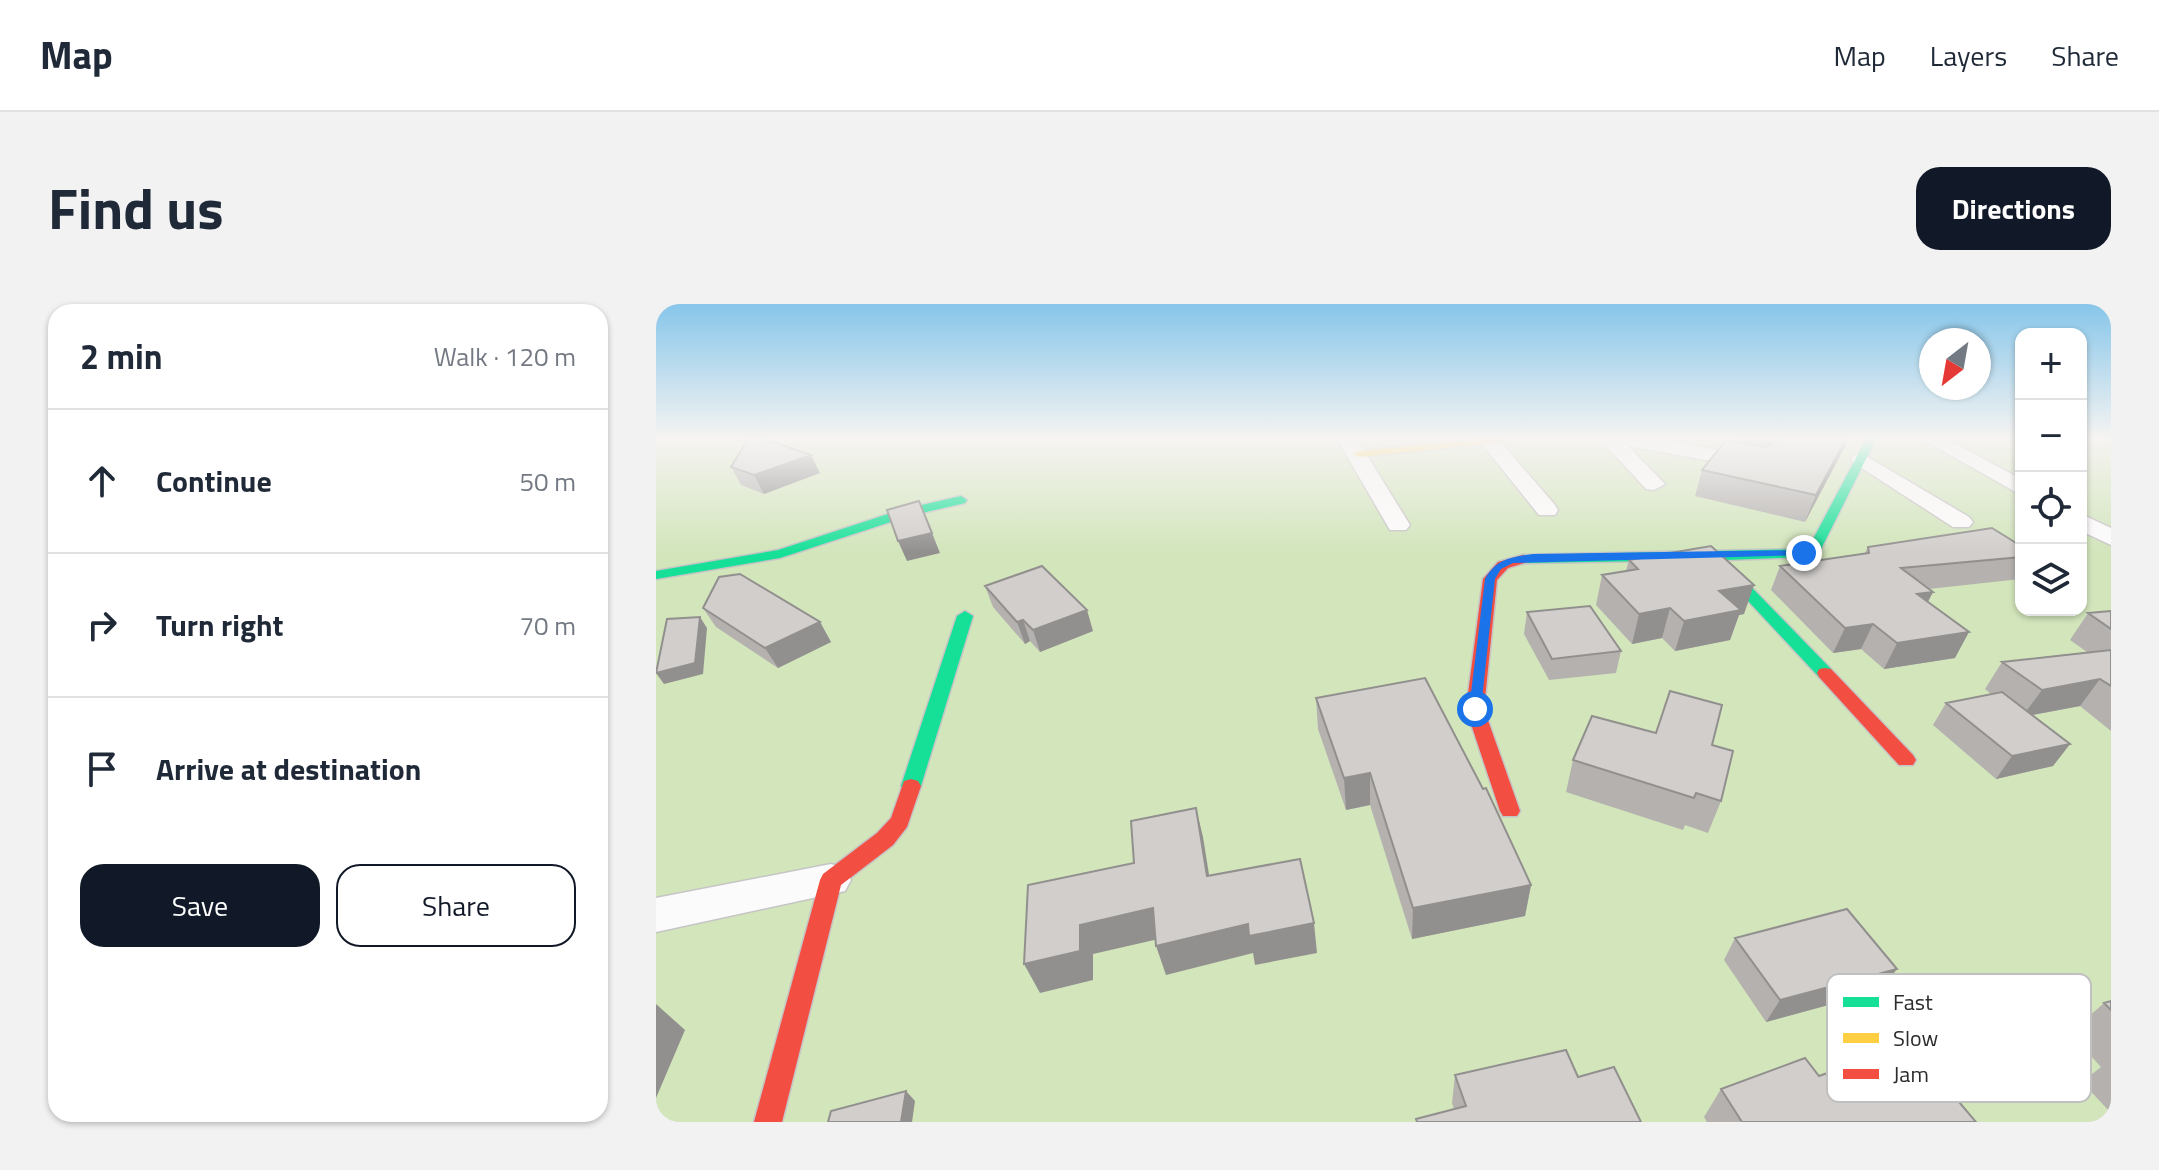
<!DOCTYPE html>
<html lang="en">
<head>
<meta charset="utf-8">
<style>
  :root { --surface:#fff; --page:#f2f2f3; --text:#1f2937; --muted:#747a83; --line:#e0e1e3; --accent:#111827 }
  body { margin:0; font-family:"Titillium Web",sans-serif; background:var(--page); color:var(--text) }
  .controls { position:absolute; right:24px; top:24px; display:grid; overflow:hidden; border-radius:16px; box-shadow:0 2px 6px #0004 }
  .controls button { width:72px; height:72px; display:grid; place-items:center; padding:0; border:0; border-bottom:2px solid var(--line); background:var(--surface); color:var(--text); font:40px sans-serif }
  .compass { position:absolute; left:1263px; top:24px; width:72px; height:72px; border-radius:50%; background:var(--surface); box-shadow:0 2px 6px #0004; rotate:211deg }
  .stop { position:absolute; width:24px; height:24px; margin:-18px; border:6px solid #1a73e8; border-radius:50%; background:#fff }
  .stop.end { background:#1a73e8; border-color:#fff; box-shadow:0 2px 8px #0008 }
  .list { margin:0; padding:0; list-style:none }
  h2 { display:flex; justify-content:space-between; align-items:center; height:104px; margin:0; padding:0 32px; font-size:34px }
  h2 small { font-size:26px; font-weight:400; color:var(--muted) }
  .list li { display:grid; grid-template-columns:52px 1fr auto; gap:24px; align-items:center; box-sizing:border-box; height:144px; padding:0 32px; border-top:2px solid var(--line) }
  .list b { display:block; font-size:30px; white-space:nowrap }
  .list em { font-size:26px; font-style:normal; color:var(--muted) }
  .actions { display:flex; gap:16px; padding:24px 32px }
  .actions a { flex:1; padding:18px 0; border:2px solid var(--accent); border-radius:24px; text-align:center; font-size:28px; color:var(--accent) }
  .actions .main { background:var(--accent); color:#fff }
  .icon { flex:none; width:44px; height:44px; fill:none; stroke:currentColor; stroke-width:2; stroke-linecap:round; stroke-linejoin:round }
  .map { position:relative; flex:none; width:1455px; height:818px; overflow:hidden; border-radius:24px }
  header { display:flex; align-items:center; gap:48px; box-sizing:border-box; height:112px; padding:0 40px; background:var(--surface); border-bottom:2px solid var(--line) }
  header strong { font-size:38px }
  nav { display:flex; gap:44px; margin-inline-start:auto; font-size:28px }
  .intro { display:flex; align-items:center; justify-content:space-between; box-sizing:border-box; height:192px; padding:0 48px }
  h1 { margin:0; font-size:56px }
  .button { padding:20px 36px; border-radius:24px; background:var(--accent); color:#fff; font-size:28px; font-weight:700 }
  main { display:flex; gap:48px; padding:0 48px }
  aside { flex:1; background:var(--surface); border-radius:24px; box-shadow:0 2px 6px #0004 }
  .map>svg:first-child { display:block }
</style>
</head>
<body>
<header>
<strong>Map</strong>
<nav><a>Map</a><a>Layers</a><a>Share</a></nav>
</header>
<div class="intro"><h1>Find us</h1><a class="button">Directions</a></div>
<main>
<aside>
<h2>2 min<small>Walk · 120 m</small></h2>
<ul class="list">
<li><svg class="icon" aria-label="ahead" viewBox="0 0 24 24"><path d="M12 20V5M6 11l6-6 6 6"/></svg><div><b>Continue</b></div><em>50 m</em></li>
<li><svg class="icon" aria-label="right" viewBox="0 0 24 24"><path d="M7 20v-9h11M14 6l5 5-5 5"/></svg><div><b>Turn right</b></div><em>70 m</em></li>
<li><svg class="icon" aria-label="arrive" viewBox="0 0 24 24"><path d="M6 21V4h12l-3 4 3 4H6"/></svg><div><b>Arrive at destination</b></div></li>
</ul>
<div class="actions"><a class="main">Save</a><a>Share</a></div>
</aside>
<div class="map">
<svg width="1455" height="818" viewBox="0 0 1455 818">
  <rect width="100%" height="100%" fill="#eae6e2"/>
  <path fill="#d2e5bb" d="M 0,135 L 1365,135 L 1365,306 L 1425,306 L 1425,135 L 1455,135 L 1455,818 L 0,818 Z"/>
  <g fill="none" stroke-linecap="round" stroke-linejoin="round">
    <g stroke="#c6c5c5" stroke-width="3">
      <path id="street" d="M 681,135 L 701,135 L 754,221 L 750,226 L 734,226 Z
        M 822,135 L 842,135 L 899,201 L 902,206 L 899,211 L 883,211 Z
        M 944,135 L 1000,135 L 1101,153 L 1111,159 L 1101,165 L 972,142 L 1009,180 L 998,186 L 990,185 Z
        M 1266,135 L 1290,135 L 1365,175 L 1365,191 Z
        M 1205,149 L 1313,213 L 1317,218 L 1313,223 L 1297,223 L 1198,159 L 1195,155 L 1198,151 Z
        M 1425,210 L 1455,224 L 1455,241 L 1425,227 Z
        M 175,560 L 189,565 L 195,576 L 189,587 L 0,628 L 0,594 Z"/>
    </g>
    <g stroke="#c6c5c5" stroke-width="3">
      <path id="fast" d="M 1210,135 L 1220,135 L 1164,247 L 1148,253 L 1069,256 L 1175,365 L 1177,369 L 1175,373 L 1163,373 L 1054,256 L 867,259 L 860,255 L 867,251 L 1146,245 L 1154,241 Z
        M 305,192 L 311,196 L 309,199 L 253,212 L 124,254 L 0,275 L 0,267 L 122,246 L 244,206 Z
        M 309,307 L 317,312 L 265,482 L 262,487 L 248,487 L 245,482 L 301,312 Z"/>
    </g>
    <g stroke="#c6c5c5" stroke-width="3">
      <path id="slow" d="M 818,135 L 855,135 L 850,138 L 703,153 L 697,150 L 703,147 Z"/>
    </g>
    <g stroke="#c6c5c5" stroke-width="3">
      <path id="jam" d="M 867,251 L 872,252 L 872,258 L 852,264 L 841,276 L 828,405 L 864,507 L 861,512 L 847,512 L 844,507 L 810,405 L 827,275 L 842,258 Z
        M 1169,364 L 1175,365 L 1257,451 L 1260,456 L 1257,461 L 1243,461 L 1163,373 L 1161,369 L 1163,365 Z
        M 255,475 L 262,477 L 265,482 L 251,523 L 237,541 L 185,581 L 126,818 L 98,818 L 164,576 L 167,570 L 221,529 L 235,514 L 248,477 Z"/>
    </g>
    <use href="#street" fill="#fcfbfb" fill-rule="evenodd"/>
    <use href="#fast" fill="#16e098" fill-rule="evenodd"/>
    <use href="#slow" fill="#ffcf43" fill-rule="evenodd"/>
    <use href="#jam" fill="#f24e42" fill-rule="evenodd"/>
  </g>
  <path fill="#b4b1af" d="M 1080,135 L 1193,135 L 1149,218 L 1039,192 L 1046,166 L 1080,138 Z
    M 75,163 L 164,169 L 108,190 L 85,181 Z
    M 1365,242 L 1364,275 L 1273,285 L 1277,288 L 1272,298 L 1299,354 L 1228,365 L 1205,345 L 1177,349 L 1115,286 L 1124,262 L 1209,249 L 1212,243 Z
    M 973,256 L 1088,310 L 1083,311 L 1074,336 L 1019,347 L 1006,334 L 976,340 L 940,301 L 946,271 L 970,267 Z
    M 329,282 L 437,327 L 384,348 L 374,337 L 369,340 L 337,303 Z
    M 47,304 L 164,318 L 175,338 L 122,364 L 60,323 Z
    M 1455,307 L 1455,427 L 1424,402 L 1377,411 L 1414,440 L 1397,462 L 1340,475 L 1277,421 L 1290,399 L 1335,390 L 1329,385 L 1346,358 L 1431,348 L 1414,336 L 1432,309 Z
    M 871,308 L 965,347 L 960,369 L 893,376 L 868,330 Z
    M 660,394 L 875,581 L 869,612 L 756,635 L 714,501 L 690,506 L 662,425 Z
    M 1000,429 L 1056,441 L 1065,497 L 1052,529 L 1029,521 L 1027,526 L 910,488 L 917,456 Z
    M 1079,634 L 1224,687 L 1110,718 L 1068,656 Z
    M 1455,697 L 1455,809 L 1426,778 L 1445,763 L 1414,729 L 1448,699 Z
    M 799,771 L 922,773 L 985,818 L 760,818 L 760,815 L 798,805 L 796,799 Z
    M 1163,772 L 1247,785 L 1320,818 L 1051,818 L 1048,813 L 1065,785 Z"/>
  <path fill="#92908e" d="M 1190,135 L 1193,135 L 1149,218 L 1160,191 Z
    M 155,151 L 164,169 L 108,190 L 98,171 Z
    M 276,229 L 284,249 L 251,257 L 242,237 Z
    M 1098,281 L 1088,310 L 1083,311 L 1074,336 L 1019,347 L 1028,317 L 1063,287 Z
    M 1277,288 L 1264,312 L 1261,290 Z
    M 1014,304 L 1006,334 L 976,340 L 983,310 Z
    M 431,306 L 437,327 L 384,348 L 377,326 Z
    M 44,313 L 51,324 L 47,370 L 8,380 L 0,369 Z
    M 367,316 L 374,337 L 369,340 L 361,318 Z
    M 164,318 L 175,338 L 122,364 L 109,344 Z
    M 1217,320 L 1205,345 L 1177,349 L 1189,324 Z
    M 1313,328 L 1299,354 L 1228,365 L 1241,339 Z
    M 1444,375 L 1424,402 L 1366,413 L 1386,386 Z
    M 1414,440 L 1397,462 L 1340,475 L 1356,452 Z
    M 714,469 L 714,501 L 690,506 L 688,474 Z
    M 540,504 L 547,533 L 558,602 L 551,572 Z
    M 875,581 L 869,612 L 756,635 L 757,604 Z
    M 497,604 L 507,634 L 437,650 L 437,676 L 384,689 L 368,660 L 424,621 Z
    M 658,619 L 661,649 L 599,661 L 597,649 L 510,671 L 500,642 L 592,620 Z
    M 1241,665 L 1224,687 L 1110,718 L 1124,696 Z
    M 0,700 L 29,726 L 0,794 Z
    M 250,787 L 259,797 L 256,818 L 245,818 Z"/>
  <path fill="#d1cecb" stroke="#92908e" stroke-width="2" d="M 92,135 L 109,135 L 155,151 L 98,171 L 75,163 Z
    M 1123,135 L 1190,135 L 1160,191 L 1046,166 L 1070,136 L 1110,143 Z
    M 263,197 L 276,229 L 242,237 L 231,206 Z
    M 1336,224 L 1365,242 L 1365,253 L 1245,264 L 1277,288 L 1261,290 L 1313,328 L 1241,339 L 1217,320 L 1189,324 L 1124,262 L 1213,249 L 1212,243 Z
    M 1055,242 L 1098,281 L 1063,287 L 1085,306 L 1028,317 L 1014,304 L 983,310 L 946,271 L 982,265 L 973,256 Z
    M 386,262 L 431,306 L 377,326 L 367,316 L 361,318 L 329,282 Z
    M 84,270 L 164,318 L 109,344 L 47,304 L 63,273 Z
    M 934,302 L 965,347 L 896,355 L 871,308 Z
    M 1455,307 L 1455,325 L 1432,309 Z
    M 44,313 L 39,359 L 0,369 L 11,315 Z
    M 1455,346 L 1455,382 L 1444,375 L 1386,386 L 1346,358 Z
    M 769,374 L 827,485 L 830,484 L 875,581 L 757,604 L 714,469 L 688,474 L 660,394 Z
    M 1014,387 L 1066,401 L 1056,441 L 1077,447 L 1065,497 L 1040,489 L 1038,494 L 917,456 L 936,412 L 1000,429 Z
    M 1346,388 L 1414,440 L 1356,452 L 1290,399 Z
    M 540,504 L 551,572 L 644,555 L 658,619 L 593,632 L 592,620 L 500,642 L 497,604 L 424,621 L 424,647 L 368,660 L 372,581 L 478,559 L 475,517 Z
    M 1191,605 L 1241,665 L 1124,696 L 1079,634 Z
    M 1455,697 L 1455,706 L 1448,699 Z
    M 910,746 L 922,773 L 958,763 L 985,818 L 761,818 L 760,815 L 810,802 L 799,771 Z
    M 1220,752 L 1247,785 L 1281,772 L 1320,818 L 1086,818 L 1065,785 L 1149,754 L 1163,772 Z
    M 250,787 L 245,818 L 172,818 L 175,807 Z"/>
  <linearGradient id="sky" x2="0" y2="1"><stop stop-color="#87c6ea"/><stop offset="0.54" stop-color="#f6f4f2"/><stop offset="1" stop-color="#f6f4f2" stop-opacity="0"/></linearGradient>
  <rect width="1455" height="249" fill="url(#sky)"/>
  <path fill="#1a73e8" d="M 1148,246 L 1153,249 L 1152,251 L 857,259 L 845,265 L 839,275 L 825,405 L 819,409 L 813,405 L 829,275 C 840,255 855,253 877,250 Z"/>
  <rect x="1171" y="670" width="264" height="128" rx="12" fill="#fff" stroke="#c0c0c0" stroke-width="2"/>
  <rect x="1187" y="693" width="36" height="10" fill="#16e098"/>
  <rect x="1187" y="729" width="36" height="10" fill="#ffcf43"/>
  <rect x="1187" y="765" width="36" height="10" fill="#f24e42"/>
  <g font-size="22" fill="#2c2c2c">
    <text x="1237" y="706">Fast</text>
    <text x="1237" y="742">Slow</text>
    <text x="1237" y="778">Jam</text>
  </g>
</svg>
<div class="controls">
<button>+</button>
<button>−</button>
<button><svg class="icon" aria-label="locate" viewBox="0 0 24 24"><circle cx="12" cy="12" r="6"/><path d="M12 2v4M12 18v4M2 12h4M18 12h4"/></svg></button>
<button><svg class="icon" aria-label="layers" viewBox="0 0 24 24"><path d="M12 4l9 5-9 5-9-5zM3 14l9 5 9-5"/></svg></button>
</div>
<svg class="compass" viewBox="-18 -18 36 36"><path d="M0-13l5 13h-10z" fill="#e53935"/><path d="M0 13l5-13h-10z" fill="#747a83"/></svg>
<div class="stop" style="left:819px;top:405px"></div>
<div class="stop end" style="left:1148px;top:249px"></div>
</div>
</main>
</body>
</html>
